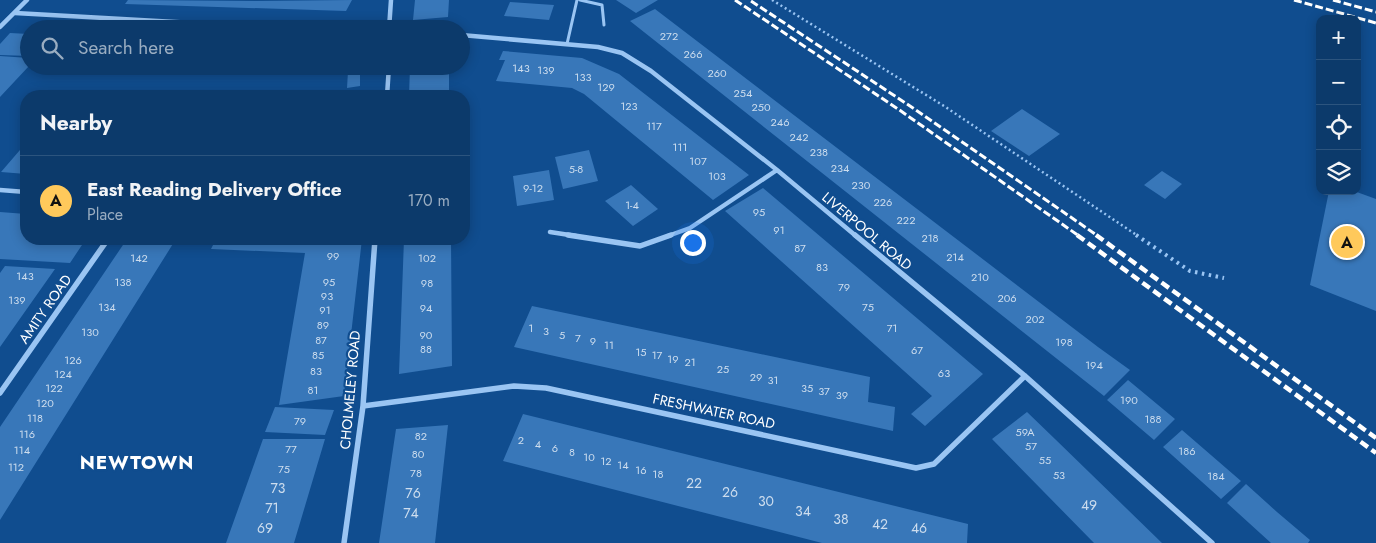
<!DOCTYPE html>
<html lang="en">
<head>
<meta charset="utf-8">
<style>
  :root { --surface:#0c3a6b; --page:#1a4573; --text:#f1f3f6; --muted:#9aadc1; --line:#2c547e; --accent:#ffc95b }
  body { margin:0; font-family:Jost,sans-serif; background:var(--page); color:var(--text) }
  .controls { position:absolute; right:15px; top:15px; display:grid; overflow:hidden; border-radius:10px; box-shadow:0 2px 12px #0003 }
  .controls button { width:45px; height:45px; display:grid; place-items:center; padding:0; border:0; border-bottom:1px solid var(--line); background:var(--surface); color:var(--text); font:25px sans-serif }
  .you { position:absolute; left:692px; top:242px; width:18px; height:18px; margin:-12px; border:4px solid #fff; border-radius:50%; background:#1a73e8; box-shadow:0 0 0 8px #1a73e833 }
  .badge { display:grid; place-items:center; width:32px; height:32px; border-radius:50%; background:var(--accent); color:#111; font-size:16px; font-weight:700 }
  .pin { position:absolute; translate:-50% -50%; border:2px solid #fff; box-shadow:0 1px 5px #0006 }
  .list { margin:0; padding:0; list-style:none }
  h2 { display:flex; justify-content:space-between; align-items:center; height:65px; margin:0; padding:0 20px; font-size:21px }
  h2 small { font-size:16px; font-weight:400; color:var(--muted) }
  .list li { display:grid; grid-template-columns:32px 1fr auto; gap:15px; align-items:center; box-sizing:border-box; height:90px; padding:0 20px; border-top:1px solid var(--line) }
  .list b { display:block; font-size:19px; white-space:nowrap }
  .list p { margin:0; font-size:16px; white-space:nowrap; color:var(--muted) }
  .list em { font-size:16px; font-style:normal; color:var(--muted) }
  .icon { flex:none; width:28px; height:28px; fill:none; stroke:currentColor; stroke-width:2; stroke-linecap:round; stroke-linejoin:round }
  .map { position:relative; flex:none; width:1376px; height:543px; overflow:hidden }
  .search { position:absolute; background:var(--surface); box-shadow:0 2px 12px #0003; left:20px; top:20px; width:450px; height:55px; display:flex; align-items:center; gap:12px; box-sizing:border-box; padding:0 18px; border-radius:28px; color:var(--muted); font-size:19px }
  .panel { position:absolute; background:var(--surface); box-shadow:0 2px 12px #0003; left:20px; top:90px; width:450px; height:155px; border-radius:20px }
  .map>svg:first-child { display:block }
</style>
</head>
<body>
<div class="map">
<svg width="1376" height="543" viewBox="0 0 1376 543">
  <rect width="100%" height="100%" fill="#104d8f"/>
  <path fill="#3877b9" d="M 128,0 L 256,1 L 352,0 L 346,11 L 125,4 Z
    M 415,0 L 449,0 L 448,17 L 413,20 Z
    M 616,0 L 658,0 L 636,13 Z
    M 510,2 L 539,4 L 554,5 L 549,20 L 504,16 Z
    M 655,9 L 1098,347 L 1130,370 L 1104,396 L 630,21 Z
    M 10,33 L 29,34 L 29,56 L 0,55 L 0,44 Z
    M 503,51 L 582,58 L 619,74 L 749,175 L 713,200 L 584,94 L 572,88 L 496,81 L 505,60 L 499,60 Z
    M 0,56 L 29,58 L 29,66 L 0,97 Z
    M 284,66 L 360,66 L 360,86 L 347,88 L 348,71 Z
    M 410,66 L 449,66 L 449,96 L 409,96 Z
    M 1022,109 L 1060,134 L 1029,156 L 991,131 Z
    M 26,143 L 26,174 L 1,172 Z
    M 589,150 L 598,181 L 563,189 L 555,157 Z
    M 549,170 L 554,200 L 517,206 L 513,176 Z
    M 1162,171 L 1182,184 L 1165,199 L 1144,185 Z
    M 631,185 L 658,209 L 633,226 L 605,201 Z
    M 763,188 L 983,374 L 925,426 L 911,414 L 932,396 L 725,211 Z
    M 1329,191 L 1354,191 L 1376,199 L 1376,311 L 1310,285 Z
    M 0,212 L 26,214 L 26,239 L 86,239 L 70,263 L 0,259 Z
    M 127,239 L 176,239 L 0,520 L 0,427 Z
    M 216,239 L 362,239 L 344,396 L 279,405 L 305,253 L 211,249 Z
    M 404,239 L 451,239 L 452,366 L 399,374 Z
    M 5,266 L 55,269 L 0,347 L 0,273 Z
    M 532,306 L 870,377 L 868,402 L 895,407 L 893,431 L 514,347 Z
    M 1128,380 L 1175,419 L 1154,440 L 1107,400 Z
    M 275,407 L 334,410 L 325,435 L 265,432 Z
    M 1027,412 L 1055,439 L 1162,543 L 1094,543 L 992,439 Z
    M 523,414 L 968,524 L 967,543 L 822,543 L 503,461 Z
    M 448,425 L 435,543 L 379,543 L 396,429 Z
    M 1182,430 L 1241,481 L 1221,499 L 1163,447 Z
    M 263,439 L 325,439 L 294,543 L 226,543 Z
    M 1246,484 L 1277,512 L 1310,540 L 1308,543 L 1271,543 L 1227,503 Z"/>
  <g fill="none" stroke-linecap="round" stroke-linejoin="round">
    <path stroke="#9ac5f3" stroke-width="2.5" stroke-dasharray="2 3" stroke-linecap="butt" d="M 772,0 L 944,106 L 1138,236"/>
    <path stroke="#9ac5f3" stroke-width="4" stroke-dasharray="2.5 4.5" stroke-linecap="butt" d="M 1136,235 L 1190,271 L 1224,278"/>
    <path stroke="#9ac5f3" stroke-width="3" d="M 580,0 L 602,5 L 604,25
      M 567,44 L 577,0"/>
    <path stroke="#9ac5f3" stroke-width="4.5" d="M 15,13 L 301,29
      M 0,27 L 27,0
      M 389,29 L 391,0
      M 461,35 L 598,47 L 622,53 L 651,71 L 777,170 L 856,236
      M 387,96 L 389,66
      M 0,190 L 26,192
      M 550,232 L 576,236
      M 668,236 L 690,228 L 777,170"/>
    <path stroke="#9ac5f3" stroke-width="5.5" d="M 568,235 L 640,246 L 671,235
      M 855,235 L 1025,376 L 1212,543
      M 0,393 L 108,239
      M 363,406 L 514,386 L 546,388 L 916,468 L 934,464 L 1025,376
      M 344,543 L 363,406 L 375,239"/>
    <path stroke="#fff" stroke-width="3" stroke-dasharray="8 3" stroke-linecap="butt" d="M 735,0 L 898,109 L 1079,236
      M 1294,0 L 1376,23
      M 1333,0 L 1376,12
      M 751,1 L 910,106 L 1098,236"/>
    <path stroke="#fff" stroke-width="4.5" stroke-dasharray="9 4.5" stroke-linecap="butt" d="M 1077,235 L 1376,453
      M 1096,235 L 1376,438"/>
  </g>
  <g text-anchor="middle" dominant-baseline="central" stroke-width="4.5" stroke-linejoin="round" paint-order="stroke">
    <g font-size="11" fill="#cdddee">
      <text x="669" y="36">272</text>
      <text x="693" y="54">266</text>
      <text x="521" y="68">143</text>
      <text x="546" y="70">139</text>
      <text x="717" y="73">260</text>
      <text x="583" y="77">133</text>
      <text x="606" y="87">129</text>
      <text x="743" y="93">254</text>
      <text x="629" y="106">123</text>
      <text x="761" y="107">250</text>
      <text x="780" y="122">246</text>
      <text x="654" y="126">117</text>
      <text x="799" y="137">242</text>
      <text x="680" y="147">111</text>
      <text x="819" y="152">238</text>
      <text x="698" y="161">107</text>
      <text x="840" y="168">234</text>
      <text x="576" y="169">5-8</text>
      <text x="717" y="176">103</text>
      <text x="861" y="185">230</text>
      <text x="533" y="188">9-12</text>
      <text x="883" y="202">226</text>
      <text x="632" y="205">1-4</text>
      <text x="759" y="212">95</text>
      <text x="906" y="220">222</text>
      <text x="779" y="230">91</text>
      <text x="930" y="238">218</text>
      <text x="800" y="248">87</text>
      <text x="333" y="256">99</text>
      <text x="955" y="257">214</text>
      <text x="139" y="258">142</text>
      <text x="427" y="258">102</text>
      <text x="822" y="267">83</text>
      <text x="25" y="276">143</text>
      <text x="980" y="277">210</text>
      <text x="123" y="282">138</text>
      <text x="329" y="282">95</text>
      <text x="427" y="283">98</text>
      <text x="844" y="287">79</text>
      <text x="327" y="296">93</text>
      <text x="1007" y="298">206</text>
      <text x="17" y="300">139</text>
      <text x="107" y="307">134</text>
      <text x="868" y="307">75</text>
      <text x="426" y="308">94</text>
      <text x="325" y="310">91</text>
      <text x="1035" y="319">202</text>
      <text x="323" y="325">89</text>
      <text x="531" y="328">1</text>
      <text x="892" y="328">71</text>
      <text x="546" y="331">3</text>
      <text x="90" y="332">130</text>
      <text x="426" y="335">90</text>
      <text x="562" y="335">5</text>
      <text x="578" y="338">7</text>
      <text x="321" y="340">87</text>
      <text x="593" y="341">9</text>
      <text x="1064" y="342">198</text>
      <text x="609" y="345">11</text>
      <text x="426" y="349">88</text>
      <text x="917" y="350">67</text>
      <text x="641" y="352">15</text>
      <text x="318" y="355">85</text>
      <text x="657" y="355">17</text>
      <text x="673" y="359">19</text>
      <text x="73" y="360">126</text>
      <text x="690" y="362">21</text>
      <text x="1094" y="365">194</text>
      <text x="723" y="369">25</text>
      <text x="316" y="371">83</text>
      <text x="944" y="373">63</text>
      <text x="63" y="374">124</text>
      <text x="756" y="377">29</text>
      <text x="773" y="380">31</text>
      <text x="54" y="388">122</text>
      <text x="807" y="388">35</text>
      <text x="313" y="390">81</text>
      <text x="824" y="391">37</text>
      <text x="842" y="395">39</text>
      <text x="1129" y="400">190</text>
      <text x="45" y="403">120</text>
      <text x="35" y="418">118</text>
      <text x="1153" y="419">188</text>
      <text x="300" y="421">79</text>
      <text x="1025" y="432">59A</text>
      <text x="27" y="434">116</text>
      <text x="421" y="436">82</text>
      <text x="521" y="440">2</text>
      <text x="538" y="444">4</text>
      <text x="1031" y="446">57</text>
      <text x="555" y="448">6</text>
      <text x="291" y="449">77</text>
      <text x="22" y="450">114</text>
      <text x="1187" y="451">186</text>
      <text x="572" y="452">8</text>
      <text x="418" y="454">80</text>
      <text x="589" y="457">10</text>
      <text x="1045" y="460">55</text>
      <text x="606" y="461">12</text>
      <text x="623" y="465">14</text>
      <text x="16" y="467">112</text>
      <text x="284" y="469">75</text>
      <text x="641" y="470">16</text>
      <text x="416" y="473">78</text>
      <text x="658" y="474">18</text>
      <text x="1059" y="475">53</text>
      <text x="1216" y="476">184</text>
    </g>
    <g font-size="14" fill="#fff" stroke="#104d8f">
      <text transform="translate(867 231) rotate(40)">LIVERPOOL ROAD</text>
      <text transform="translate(45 309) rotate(-55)">AMITY ROAD</text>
      <text transform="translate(350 390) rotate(-85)">CHOLMELEY ROAD</text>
      <text transform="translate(714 411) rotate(12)">FRESHWATER ROAD</text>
    </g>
    <g font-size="14" fill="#cdddee">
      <text x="694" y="483">22</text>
      <text x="278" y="488">73</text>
      <text x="730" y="492">26</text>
      <text x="413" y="493">76</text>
      <text x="766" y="501">30</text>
      <text x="1089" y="505">49</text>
      <text x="272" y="508">71</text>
      <text x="803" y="511">34</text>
      <text x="411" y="513">74</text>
      <text x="841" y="519">38</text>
      <text x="880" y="524">42</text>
      <text x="265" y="528">69</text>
      <text x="919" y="528">46</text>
    </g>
    <g font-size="19" font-weight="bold" letter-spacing="1" fill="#fff" stroke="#104d8f">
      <text x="137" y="462">NEWTOWN</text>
    </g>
  </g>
</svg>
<div class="controls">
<button>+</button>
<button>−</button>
<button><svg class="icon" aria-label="locate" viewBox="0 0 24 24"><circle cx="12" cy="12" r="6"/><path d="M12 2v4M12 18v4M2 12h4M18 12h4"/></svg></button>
<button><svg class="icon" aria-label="layers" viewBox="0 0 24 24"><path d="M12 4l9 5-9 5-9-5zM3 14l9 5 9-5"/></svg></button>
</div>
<div class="you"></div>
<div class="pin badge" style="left:1347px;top:242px">A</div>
<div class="search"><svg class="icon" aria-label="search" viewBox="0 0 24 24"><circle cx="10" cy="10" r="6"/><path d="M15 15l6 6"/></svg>Search here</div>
<section class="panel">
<h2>Nearby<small></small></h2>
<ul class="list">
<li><span class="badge">A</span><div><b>East Reading Delivery Office</b><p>Place</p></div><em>170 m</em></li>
</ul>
</section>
</div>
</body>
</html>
